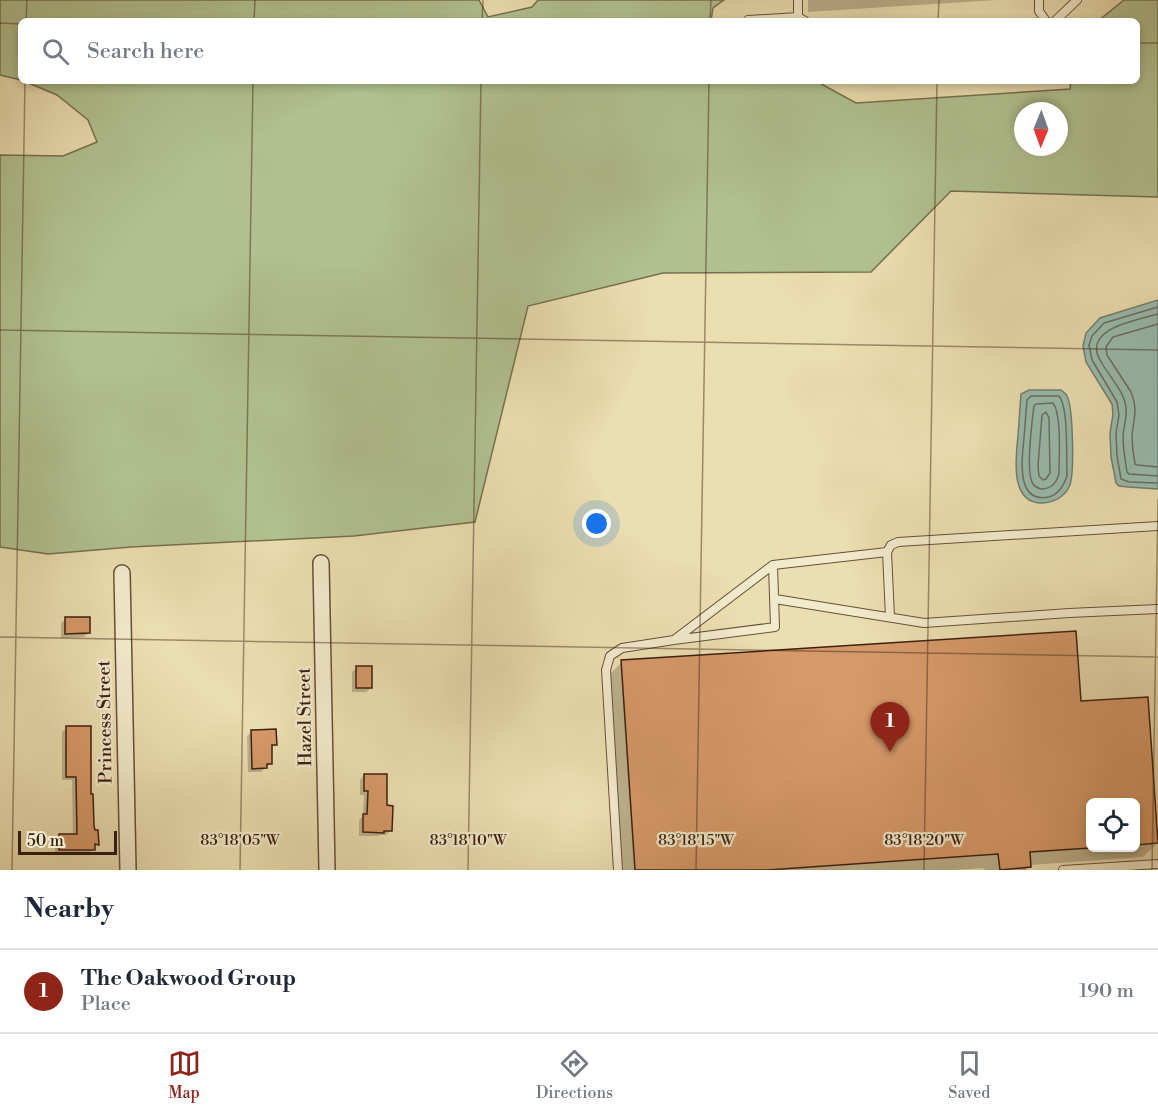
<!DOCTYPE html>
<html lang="en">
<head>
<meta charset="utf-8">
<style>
  :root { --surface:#fff; --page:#f6f6f7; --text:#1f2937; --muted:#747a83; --line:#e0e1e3; --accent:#8f2418 }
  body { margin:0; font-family:"Libre Bodoni",serif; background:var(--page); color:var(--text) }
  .controls { position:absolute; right:18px; bottom:18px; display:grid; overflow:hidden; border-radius:9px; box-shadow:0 3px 9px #0003 }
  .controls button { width:54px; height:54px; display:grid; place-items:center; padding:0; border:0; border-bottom:2px solid var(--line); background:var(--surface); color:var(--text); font:30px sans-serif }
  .compass { position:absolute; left:1014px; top:102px; width:54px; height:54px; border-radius:50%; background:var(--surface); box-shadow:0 3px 9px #0003; rotate:181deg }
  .scale { position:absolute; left:18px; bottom:15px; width:99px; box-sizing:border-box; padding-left:6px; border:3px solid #3d1f11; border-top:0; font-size:16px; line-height:21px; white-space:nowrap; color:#3d1f11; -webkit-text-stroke:4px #f2eacc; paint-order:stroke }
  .you { position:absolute; left:597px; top:524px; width:21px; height:21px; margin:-15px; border:4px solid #fff; border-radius:50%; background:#1a73e8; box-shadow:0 0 0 9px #1a73e833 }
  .badge { display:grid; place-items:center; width:39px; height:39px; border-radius:50%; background:var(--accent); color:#fff; font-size:20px; font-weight:700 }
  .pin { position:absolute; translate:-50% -50px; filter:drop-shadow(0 2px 3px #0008) }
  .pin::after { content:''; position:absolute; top:32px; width:21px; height:18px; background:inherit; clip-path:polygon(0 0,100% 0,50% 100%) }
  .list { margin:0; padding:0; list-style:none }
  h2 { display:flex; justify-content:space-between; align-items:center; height:78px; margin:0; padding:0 24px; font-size:26px }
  h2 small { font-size:20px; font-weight:400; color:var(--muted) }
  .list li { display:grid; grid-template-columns:39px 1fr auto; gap:18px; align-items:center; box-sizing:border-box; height:84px; padding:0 24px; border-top:2px solid var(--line) }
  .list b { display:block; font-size:22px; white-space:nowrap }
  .list p { margin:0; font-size:20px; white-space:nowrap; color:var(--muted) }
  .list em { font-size:20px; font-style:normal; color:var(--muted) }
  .icon { flex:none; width:33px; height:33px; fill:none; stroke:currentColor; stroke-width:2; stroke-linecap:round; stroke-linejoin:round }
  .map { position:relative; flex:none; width:1158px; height:870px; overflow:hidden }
  .search { position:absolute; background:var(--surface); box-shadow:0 3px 9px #0003; left:18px; right:18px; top:18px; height:66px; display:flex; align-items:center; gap:15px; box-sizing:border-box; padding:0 21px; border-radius:9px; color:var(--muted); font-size:22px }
  .sheet { height:162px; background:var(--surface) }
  nav { display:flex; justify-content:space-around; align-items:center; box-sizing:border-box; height:84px; border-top:2px solid var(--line); background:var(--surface); font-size:16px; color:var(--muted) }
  nav a { display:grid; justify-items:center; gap:3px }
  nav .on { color:var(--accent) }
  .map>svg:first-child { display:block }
</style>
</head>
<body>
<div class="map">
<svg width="1158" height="870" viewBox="0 0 1158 870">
  <rect width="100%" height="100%" fill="#ebdeb0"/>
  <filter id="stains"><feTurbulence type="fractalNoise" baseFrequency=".00333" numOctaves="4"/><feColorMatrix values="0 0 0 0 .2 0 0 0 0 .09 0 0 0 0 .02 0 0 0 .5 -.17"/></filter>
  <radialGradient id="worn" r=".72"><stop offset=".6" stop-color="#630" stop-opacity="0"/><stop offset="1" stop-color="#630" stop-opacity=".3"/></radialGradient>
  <path fill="#b1c290" stroke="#777050" stroke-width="1.5" fill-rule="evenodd" d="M 0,0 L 479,0 L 488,17 L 532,7 L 538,0 L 724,0 L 713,8 L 711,21 L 21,21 L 21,80 L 0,75 Z
    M 1124,0 L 1158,0 L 1158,197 L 951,191 L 871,272 L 663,273 L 528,306 L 475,522 L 354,536 L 131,547 L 48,554 L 0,547 L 0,155 L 63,156 L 97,142 L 88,120 L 57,95 L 24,81 L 720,81 L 727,83 L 731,81 L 816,81 L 856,103 L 1070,89 L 1071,81 L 1137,81 L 1137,21 L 1098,21 ZM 1023,111 L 1059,111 L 1059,147 L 1023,147 Z"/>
  <path fill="#98bcae" stroke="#747d6f" stroke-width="1.5" d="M 1158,300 L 1158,489 L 1128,487 L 1119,486 L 1116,483 L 1111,457 L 1110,433 L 1113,414 L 1112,404 L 1086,362 L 1083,346 L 1086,333 L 1100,318 Z
    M 1029,390 L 1061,390 C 1063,392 1066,393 1067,396 C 1073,407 1075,476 1069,487 C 1064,497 1054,502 1043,503 C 1009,504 1016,457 1018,436 C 1019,422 1020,408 1021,394 Z"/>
  <path fill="#0003" fill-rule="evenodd" d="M 808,0 L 997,0 L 808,12 Z
    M 66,619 L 89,633 L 84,637 L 61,638 L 61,623 Z
    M 622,662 L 1079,703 L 1146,699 L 1157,843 L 1143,857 L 1030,865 L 1026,870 L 985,870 L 984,868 L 953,870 L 621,870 L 608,676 ZM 1090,802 L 1136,802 L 1136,848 L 1090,848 Z
    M 357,668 L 371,688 L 366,692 L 352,692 L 352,672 Z
    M 67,728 L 90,796 L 92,827 L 97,844 L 89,854 L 55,854 L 55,840 L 59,835 L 73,835 L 72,780 L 62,780 L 62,732 Z
    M 252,731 L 275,744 L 271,749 L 271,763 L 261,772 L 248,772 L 247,736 Z
    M 364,775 L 386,807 L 391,830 L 386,835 L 380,835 L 378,836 L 359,836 L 359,820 L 363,816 L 364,795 L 360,795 L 360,780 Z"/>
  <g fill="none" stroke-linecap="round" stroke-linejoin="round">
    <path stroke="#6a6e60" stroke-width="1.5" d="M 1158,307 L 1104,323 L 1092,336 L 1089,345 L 1092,360 L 1117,402 L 1119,415 L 1116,433 L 1117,456 L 1121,479 L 1129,482 L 1158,483
      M 1158,314 C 1138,320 1082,328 1100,360 C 1107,373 1120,387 1124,399 C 1129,412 1124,423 1123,436 C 1123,448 1125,460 1127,472 L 1129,474 L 1158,476
      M 1158,324 L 1113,337 L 1106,347 L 1107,355 L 1131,392 C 1138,408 1134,418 1132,435 C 1132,444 1133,454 1135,464 L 1137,465 L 1158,467
      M 1031,396 L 1059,396 C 1069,408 1066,459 1067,476 C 1064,485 1059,494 1049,497 C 1015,504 1022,457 1024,438 C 1025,425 1026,412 1027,400 Z
      M 1053,403 C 1062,415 1059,458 1059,474 C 1056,484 1051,489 1041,489 C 1038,488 1035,487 1033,484 C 1025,473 1032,422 1034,406 L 1036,404 Z
      M 1046,412 L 1049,418 L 1050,473 L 1046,479 L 1043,480 L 1039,476 L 1038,466 L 1042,415 Z"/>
  </g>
  <path fill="#d69969" stroke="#3d1f11" stroke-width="1.5" d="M 65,617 L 90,617 L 90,633 L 65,634 Z
    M 1076,631 L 1081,701 L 1148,697 L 1158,843 L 1136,845 L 1136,802 L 1090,802 L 1090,848 L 1030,852 L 1031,867 L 1000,870 L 998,854 L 767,870 L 635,870 L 621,660 Z
    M 356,666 L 372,666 L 372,688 L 356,688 Z
    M 66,726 L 91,726 L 91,794 L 93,794 L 94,826 L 95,830 L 98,830 L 99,845 L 95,844 L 95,850 L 59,850 L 59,834 L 77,834 L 76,777 L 66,777 Z
    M 276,729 L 277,745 L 272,745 L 272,764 L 267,764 L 267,768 L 252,769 L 251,730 Z
    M 364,774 L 387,774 L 387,805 L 393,806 L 392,831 L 384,831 L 384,833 L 363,832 L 363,814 L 367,814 L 368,791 L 364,791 Z"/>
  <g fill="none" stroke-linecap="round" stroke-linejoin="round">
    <g stroke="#684f39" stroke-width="10">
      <path id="lane" d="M 798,0 L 798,17
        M 1039,0 L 1039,11 L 1046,21
        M 748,20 L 798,17 L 805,21
        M 1055,21 L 1077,0
        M 775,599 L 924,623 L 1069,613 L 1158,609
        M 890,617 L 887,552 L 891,545 L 898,542 L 1158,526
        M 674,640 L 773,565 L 887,552
        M 618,870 L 606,670 L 610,656 L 622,648 L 674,640 L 775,627 L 773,565
        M 1063,870 L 1158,864"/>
    </g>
    <g stroke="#684f39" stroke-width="18">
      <path id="street" d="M 321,563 L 327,870
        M 122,573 L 128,870"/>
    </g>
    <use href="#lane" stroke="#f2eacc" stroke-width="8"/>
    <use href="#street" stroke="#f2eacc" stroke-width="15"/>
  </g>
  <path fill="none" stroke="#3d1f11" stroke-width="1.5" stroke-opacity="0.45" d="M 26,21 L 27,0M 254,21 L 255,0M 482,21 L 483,0M 710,21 L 711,0M 938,21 L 939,0M 0,23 L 21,24M 1137,43 L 1158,43M 0,330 L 1158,350M 0,637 L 1158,657M 12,870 L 25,81M 240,870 L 253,81M 468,870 L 481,81M 696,870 L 709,81M 924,870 L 937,81M 1152,870 L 1158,499"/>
  <g text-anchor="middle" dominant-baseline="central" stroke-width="4.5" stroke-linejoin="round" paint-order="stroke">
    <g font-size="18" fill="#3d1f11" stroke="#f2eacc">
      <text transform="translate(305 717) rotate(-91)">Hazel Street</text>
      <text transform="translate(105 722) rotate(-91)">Princess Street</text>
    </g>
  </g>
  <g font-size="15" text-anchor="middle" fill="#3d1f11" stroke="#f2eacc" stroke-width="4.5" stroke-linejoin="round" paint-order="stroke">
    <text x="240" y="845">83°18'05"W</text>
    <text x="468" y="845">83°18'10"W</text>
    <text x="696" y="845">83°18'15"W</text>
    <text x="924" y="845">83°18'20"W</text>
  </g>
  <rect width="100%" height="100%" filter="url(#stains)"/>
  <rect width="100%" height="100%" fill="url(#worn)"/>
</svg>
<div class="controls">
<button><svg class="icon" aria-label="locate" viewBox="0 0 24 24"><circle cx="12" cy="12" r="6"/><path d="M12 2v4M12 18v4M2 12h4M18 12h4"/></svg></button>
</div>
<svg class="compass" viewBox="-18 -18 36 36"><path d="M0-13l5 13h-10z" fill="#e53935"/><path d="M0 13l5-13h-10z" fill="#747a83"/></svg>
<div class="scale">50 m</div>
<div class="you"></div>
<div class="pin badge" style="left:890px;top:752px">1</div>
<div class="search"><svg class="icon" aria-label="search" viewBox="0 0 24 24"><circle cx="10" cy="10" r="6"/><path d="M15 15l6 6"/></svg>Search here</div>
</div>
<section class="sheet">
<h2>Nearby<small></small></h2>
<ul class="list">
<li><span class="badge">1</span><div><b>The Oakwood Group</b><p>Place</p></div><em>190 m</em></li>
</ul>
</section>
<nav>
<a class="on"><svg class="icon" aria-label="map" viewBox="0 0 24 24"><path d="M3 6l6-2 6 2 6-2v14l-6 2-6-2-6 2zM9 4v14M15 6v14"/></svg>Map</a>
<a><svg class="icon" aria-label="directions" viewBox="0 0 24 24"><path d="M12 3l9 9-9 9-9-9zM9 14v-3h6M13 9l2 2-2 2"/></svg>Directions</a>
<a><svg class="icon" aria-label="saved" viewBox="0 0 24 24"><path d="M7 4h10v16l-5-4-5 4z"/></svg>Saved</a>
</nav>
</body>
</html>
